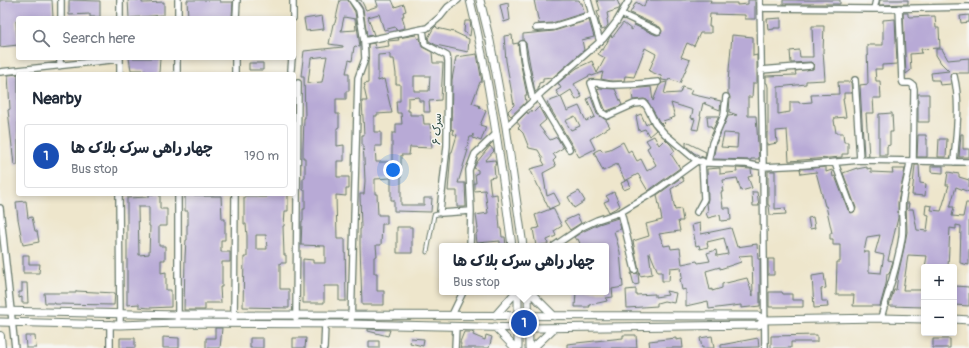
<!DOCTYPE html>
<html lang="en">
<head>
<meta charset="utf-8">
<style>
  :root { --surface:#fff; --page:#f6f6f7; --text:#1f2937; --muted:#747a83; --line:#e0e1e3; --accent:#111827 }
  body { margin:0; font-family:Pangolin,"Playpen Sans Arabic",sans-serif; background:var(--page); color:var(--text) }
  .controls { position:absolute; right:12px; bottom:12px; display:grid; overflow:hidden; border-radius:4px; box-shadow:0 2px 6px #0003 }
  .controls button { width:36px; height:36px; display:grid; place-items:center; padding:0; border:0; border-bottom:1px solid var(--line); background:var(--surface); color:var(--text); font:20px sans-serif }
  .you { position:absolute; left:393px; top:170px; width:14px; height:14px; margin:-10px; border:3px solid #fff; border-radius:50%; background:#1a73e8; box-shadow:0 0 0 6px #1a73e833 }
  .badge { display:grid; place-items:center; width:26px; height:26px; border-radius:50%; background:var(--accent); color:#fff; font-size:13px; font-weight:700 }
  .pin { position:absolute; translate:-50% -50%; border:2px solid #fff; box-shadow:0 1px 4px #0006 }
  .popup { position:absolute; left:439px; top:243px; width:170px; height:52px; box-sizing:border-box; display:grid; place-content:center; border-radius:4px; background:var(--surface); filter:drop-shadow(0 1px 3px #0005); font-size:13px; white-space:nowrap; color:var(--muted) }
  .popup b { font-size:15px; color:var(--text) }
  .popup::after { content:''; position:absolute; left:50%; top:100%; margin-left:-8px; border:8px solid transparent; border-top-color:var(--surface) }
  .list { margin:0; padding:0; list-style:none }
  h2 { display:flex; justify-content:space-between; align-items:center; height:52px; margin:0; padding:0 16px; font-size:17px }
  h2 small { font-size:13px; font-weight:400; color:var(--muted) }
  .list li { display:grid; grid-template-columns:26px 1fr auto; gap:12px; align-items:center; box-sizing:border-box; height:64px; margin:0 8px 8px; padding:0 8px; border:1px solid var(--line); border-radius:4px }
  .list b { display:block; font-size:15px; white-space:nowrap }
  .list p { margin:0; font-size:13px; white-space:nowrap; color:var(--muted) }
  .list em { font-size:13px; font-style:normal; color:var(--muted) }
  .icon { flex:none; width:22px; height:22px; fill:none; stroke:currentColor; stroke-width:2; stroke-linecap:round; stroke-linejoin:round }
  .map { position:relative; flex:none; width:969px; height:348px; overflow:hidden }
  .search { position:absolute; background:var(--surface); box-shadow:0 2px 6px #0003; left:16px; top:16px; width:280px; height:44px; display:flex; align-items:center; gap:10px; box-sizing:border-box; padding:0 14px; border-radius:4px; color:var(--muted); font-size:15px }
  .panel { position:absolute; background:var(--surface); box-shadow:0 2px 6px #0003; left:16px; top:72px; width:280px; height:124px; border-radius:4px }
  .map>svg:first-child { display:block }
</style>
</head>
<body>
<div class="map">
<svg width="969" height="348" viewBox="0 0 969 348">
  <rect width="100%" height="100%" fill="#f6f6f2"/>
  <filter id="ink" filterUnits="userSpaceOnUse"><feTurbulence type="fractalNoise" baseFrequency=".025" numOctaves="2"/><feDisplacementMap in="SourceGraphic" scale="8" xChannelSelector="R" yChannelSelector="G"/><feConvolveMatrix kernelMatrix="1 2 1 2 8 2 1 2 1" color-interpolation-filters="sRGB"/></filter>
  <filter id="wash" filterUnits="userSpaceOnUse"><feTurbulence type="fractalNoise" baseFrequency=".012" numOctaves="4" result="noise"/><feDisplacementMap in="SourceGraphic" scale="16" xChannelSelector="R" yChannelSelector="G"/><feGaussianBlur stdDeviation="0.9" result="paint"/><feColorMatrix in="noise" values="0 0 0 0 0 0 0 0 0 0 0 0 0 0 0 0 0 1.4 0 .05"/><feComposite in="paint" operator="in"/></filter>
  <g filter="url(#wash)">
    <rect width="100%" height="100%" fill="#eee6cc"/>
    <g id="blocks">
      <path fill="#b8aad6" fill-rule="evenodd" d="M 0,0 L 52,0 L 53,17 L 18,18 L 18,20 L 16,21 L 18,45 L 0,47 Z
        M 69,0 L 100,1 L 100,17 L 90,17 L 90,14 L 69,15 Z
        M 128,0 L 142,0 L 142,3 L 164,2 L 164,15 L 129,18 Z
        M 187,0 L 220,0 L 220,2 L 233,2 L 232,17 L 188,18 Z
        M 340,0 L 348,0 L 355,12 L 360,47 L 355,46 L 354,47 L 352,61 L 349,60 L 346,73 L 349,73 L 349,91 L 346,91 L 346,99 L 336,99 L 336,114 L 339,114 L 339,127 L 337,128 L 337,146 L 344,145 L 344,161 L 337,161 L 337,177 L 349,177 L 349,189 L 346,189 L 346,196 L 336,195 L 337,239 L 345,239 L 346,301 L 339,301 L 339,286 L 324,286 L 324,303 L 303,303 L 303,259 L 313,260 L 313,263 L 325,263 L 325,246 L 301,245 L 302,221 L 303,221 L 303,209 L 305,209 L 305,190 L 303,190 L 303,178 L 305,178 L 305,158 L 303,158 L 303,147 L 304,118 L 305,118 L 304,76 L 301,76 L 304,51 L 343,47 L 343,46 L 329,44 L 333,24 L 335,23 ZM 344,17 L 355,19 L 356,30 L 341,31 ZM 327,56 L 322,82 L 308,83 L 311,58 Z
        M 357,0 L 361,0 L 366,10 L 378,6 L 376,0 L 392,0 L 395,7 L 404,4 L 406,11 L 403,12 L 404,16 L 402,16 L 405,28 L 396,30 L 395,27 L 384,30 L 379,14 L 368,17 L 374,35 L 367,36 L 363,9 Z
        M 534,0 L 579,0 L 580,3 L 582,3 L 584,13 L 552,23 L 539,24 Z
        M 597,0 L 617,0 L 620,7 L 619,9 L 607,13 L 608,18 L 607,19 L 608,25 L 605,29 L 601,30 L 598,18 L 599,18 L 597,11 L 600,10 Z
        M 646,0 L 711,0 L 710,3 L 737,3 L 737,5 L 748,4 L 748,0 L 755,0 L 755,19 L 745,19 L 745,15 L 710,14 L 709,26 L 711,26 L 711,33 L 700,33 L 694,46 L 687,43 L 681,57 L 690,60 L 680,83 L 669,79 L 668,81 L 662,80 L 661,76 L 649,71 L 656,54 L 645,48 L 634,77 L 625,76 L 624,81 L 611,81 L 601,79 L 603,72 L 592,76 L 591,75 L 574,84 L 582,97 L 576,100 L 571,90 L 560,97 L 556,91 L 561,88 L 558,83 L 577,68 L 592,61 L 597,73 L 605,58 L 598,54 L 601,49 L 603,50 L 611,35 L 612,38 L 623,23 L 632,30 L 634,25 L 656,35 L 661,34 L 662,31 L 660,27 L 630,13 L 636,2 L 644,7 Z
        M 783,0 L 840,0 L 840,4 L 783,4 Z
        M 880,0 L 908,0 L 908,4 L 879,5 Z
        M 508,3 L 510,20 L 504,22 L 500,5 Z
        M 903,13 L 908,13 L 908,16 L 909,17 L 935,16 L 936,28 L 939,28 L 940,48 L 921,49 L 922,53 L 910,54 L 911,70 L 906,74 Z
        M 969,15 L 969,22 L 961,23 L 960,16 Z
        M 322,16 L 324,29 L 306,31 L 304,19 Z
        M 781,18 L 781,28 L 774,28 L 774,29 L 768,30 L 767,19 Z
        M 895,19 L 897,64 L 882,65 L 882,69 L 875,69 L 876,81 L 880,81 L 881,98 L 873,98 L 874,113 L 866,113 L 869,156 L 864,156 L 860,85 L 868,84 L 867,45 L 883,45 L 883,20 Z
        M 589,20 L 594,37 L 582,40 L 584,50 L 552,78 L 543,79 L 543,82 L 539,83 L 538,90 L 535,92 L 526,43 L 523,40 L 523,34 L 554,31 Z
        M 465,21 L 470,21 L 471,28 L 470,36 L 464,32 Z
        M 436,26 L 437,28 L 454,32 L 469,39 L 468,52 L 436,45 L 429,41 L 428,38 L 433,29 Z
        M 812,26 L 824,26 L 823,51 L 825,80 L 806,81 L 806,84 L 778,87 L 778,114 L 790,112 L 790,102 L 799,102 L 799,103 L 812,102 L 811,95 L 839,94 L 838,82 L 851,82 L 852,93 L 844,93 L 844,99 L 843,99 L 846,117 L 835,118 L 834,120 L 836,133 L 843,133 L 844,142 L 848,142 L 848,154 L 842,154 L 842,157 L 789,161 L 787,130 L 776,131 L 777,143 L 767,145 L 767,132 L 768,132 L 768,87 L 767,83 L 766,83 L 766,76 L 796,75 L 795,71 L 813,69 L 814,65 L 811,62 L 791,63 L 790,51 L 799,50 L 800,57 L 813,57 Z
        M 416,35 L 418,39 L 420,38 L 422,47 L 432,52 L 433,63 L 443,63 L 441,100 L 429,101 L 430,112 L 424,112 L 424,101 L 419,101 L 419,97 L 408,98 L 408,111 L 410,111 L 410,115 L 423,115 L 424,124 L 430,124 L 432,148 L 410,147 L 409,155 L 401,155 L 401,205 L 424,205 L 424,198 L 432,198 L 431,212 L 394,211 L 394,200 L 391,200 L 391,178 L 375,179 L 375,194 L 377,194 L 378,215 L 387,215 L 387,224 L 382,224 L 381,245 L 376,245 L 377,256 L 374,257 L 374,273 L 377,273 L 377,291 L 384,291 L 384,305 L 362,305 L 360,245 L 360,229 L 361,229 L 360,194 L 364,194 L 365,181 L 364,159 L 363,146 L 362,146 L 362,135 L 364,135 L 362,101 L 367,101 L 364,88 L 365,87 L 364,84 L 368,83 L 368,44 L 374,43 L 375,48 L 389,46 L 388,41 L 399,40 L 398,38 ZM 390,54 L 390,59 L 394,59 L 396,74 L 396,84 L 400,84 L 400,101 L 396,101 L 397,113 L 401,113 L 402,124 L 396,124 L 396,133 L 392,133 L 392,162 L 376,162 L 375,146 L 381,146 L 381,132 L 374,132 L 374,116 L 377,116 L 377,114 L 392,113 L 384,79 L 378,81 L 378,55 ZM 414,76 L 430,76 L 429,91 L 414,91 Z
        M 512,35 L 513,44 L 518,43 L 520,61 L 527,95 L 525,95 L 526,102 L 511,116 L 509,114 L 508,111 L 514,105 L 506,61 L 504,36 Z
        M 732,35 L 753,37 L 753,56 L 757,55 L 757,83 L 753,83 L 752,97 L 748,97 L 748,116 L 756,116 L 759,159 L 751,159 L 751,160 L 713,159 L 716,144 L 728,116 L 737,115 L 729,112 L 730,97 L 728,93 L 728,82 ZM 724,133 L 738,134 L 737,148 L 721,147 Z
        M 936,49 L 942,49 L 948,60 L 969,58 L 969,73 L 952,73 L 950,76 L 951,84 L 940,85 L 939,80 L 932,80 L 931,73 L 949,71 L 941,63 L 936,55 Z
        M 477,54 L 482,82 L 480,82 L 472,103 L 480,106 L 479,107 L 486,111 L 480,125 L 486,127 L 481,141 L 473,138 L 473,134 L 472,137 L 470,137 L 466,150 L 468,150 L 458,183 L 465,183 L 466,207 L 457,207 L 457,191 L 448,191 L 451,152 L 452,152 L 457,135 L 453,134 L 454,130 L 451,129 L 452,80 L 456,57 Z
        M 129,58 L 160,58 L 159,73 L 145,74 L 145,70 L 131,70 Z
        M 249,63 L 263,63 L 263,70 L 249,70 Z
        M 18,74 L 18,165 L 14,165 L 8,110 L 10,109 L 8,75 Z
        M 667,82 L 664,94 L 680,93 L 682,87 L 692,90 L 690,94 L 721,101 L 720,110 L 705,104 L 705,102 L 705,104 L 703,103 L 700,116 L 701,116 L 698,130 L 692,129 L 695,119 L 691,118 L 693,110 L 671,103 L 675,117 L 663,121 L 665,123 L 663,125 L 659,121 L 647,100 L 644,99 L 633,100 L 631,89 L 651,87 L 653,101 L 659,86 L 662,83 Z
        M 600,88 L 615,89 L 622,105 L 607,111 L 605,109 L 597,89 Z
        M 918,94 L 929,94 L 929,122 L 918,122 Z
        M 561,97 L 567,111 L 579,106 L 586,121 L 595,117 L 587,99 L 591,97 L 597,114 L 606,120 L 610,127 L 590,139 L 595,149 L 579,157 L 550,108 L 547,102 ZM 575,116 L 580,126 L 571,130 L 565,121 Z
        M 539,107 L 546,120 L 539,126 L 550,140 L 557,137 L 563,148 L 553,154 L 556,158 L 553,161 L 556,166 L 543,173 L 547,196 L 554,193 L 560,204 L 549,209 L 530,169 L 545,165 L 542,160 L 543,159 L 538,150 L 529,148 L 523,133 L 518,128 L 520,126 L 517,122 L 527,112 L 528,114 L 531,110 L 533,113 Z
        M 892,113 L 893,132 L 890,132 L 890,145 L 887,146 L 887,155 L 879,155 L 879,114 Z
        M 641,114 L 646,125 L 650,122 L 656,130 L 649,136 L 645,129 L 639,131 L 636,116 Z
        M 707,116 L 719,116 L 713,129 L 712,129 L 711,126 L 708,126 Z
        M 961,134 L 963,134 L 963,149 L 969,149 L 969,157 L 959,157 Z
        M 918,135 L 926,135 L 926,139 L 927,139 L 927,157 L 917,157 Z
        M 654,136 L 659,145 L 665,139 L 671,145 L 675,151 L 671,154 L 680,168 L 652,188 L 648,191 L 638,174 L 625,181 L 617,164 L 603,171 L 594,152 L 600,149 L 602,151 L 610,149 L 623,142 L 628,152 L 631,150 L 637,161 L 641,159 L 647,171 L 656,165 L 647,148 L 650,146 L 646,140 Z
        M 939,139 L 947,139 L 946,157 L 938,157 Z
        M 686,142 L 706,152 L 705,158 L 694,153 L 686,146 Z
        M 490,146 L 494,151 L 485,161 L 495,160 L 496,165 L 494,165 L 495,177 L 489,178 L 491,195 L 497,194 L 500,229 L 501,229 L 502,237 L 505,237 L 506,246 L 500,246 L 500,241 L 477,243 L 476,234 L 477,233 L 477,229 L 478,229 L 476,215 L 488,213 L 485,190 L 474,191 L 474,183 L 476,183 L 475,174 L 478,173 L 478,170 L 474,168 L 477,162 Z
        M 915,165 L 919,165 L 920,183 L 926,184 L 925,196 L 912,195 Z
        M 931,166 L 943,166 L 943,173 L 931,172 Z
        M 826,167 L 826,172 L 832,170 L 833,177 L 835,176 L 848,210 L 852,213 L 855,211 L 856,208 L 843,173 L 857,168 L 857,169 L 867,167 L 867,169 L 871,168 L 871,172 L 893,173 L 892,169 L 905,169 L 898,202 L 898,218 L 888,260 L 893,261 L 889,274 L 887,274 L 886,284 L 880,306 L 853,306 L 854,295 L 836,295 L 837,262 L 840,262 L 840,245 L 833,245 L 833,239 L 830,239 L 830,233 L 832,233 L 826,206 L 825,206 L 816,172 L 801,174 L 800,169 ZM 880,235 L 875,253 L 884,255 L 881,273 L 869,272 L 869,252 L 864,252 L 867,237 Z
        M 720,168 L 720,174 L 737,172 L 736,168 L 751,169 L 752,176 L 748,177 L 752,188 L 741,191 L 737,178 L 723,180 L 724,186 L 722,187 L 723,192 L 721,192 L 723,208 L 730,208 L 731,220 L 721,221 L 720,215 L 708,218 L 706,213 L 708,212 L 707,203 L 708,199 L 707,169 Z
        M 768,171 L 775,171 L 775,209 L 785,208 L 786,214 L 770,215 L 769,205 L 768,205 Z
        M 948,172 L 959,174 L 959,177 L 969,180 L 969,192 L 956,187 L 950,207 L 954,207 L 952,216 L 963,217 L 966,203 L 969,203 L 969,265 L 960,263 L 961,226 L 956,225 L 956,229 L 950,228 L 948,267 L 925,267 L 927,256 L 908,255 L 903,290 L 923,290 L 923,307 L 889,306 L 894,290 L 896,290 L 898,275 L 904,248 L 907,232 L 906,203 L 909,203 L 908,209 L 913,209 L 917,230 L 927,231 L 929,215 L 925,214 L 926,205 L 932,206 L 931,210 L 941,211 L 949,185 L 946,185 Z
        M 682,177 L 684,181 L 671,189 L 675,210 L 681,209 L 683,221 L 678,221 L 680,231 L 659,234 L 664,246 L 670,245 L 671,249 L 680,248 L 682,264 L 697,261 L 698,263 L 710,261 L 707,253 L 716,250 L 717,256 L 728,254 L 724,238 L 707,242 L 708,247 L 700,249 L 699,245 L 696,246 L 692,225 L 700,223 L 701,234 L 731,228 L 737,247 L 757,244 L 758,259 L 760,259 L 760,306 L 741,308 L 741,305 L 709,309 L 708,301 L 686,306 L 686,289 L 682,290 L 680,279 L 682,278 L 681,267 L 670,268 L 669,281 L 662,281 L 662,272 L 658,272 L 650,253 L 649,253 L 652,274 L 640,276 L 633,241 L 649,236 L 646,224 L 662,220 L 657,195 ZM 752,255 L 753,296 L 747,278 L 722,284 L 722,288 L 712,291 L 712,289 L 710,290 L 706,271 L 720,267 L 720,269 L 741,262 L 739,256 Z
        M 628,180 L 631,187 L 624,190 L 621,183 Z
        M 579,191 L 585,201 L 574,208 L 568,197 Z
        M 614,192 L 620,206 L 609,212 L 604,202 L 609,200 L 606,196 Z
        M 752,192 L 757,192 L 759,206 L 753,206 Z
        M 149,194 L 160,194 L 160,209 L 167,209 L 167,226 L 159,226 L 159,246 L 165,246 L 165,260 L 161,260 L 161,273 L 166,272 L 166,290 L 171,290 L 171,307 L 149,308 L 139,307 L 139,304 L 127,305 L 127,198 L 149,197 ZM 138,207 L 149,207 L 149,226 L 150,226 L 149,254 L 139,255 Z
        M 267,194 L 288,194 L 288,211 L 285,211 L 284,226 L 283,226 L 284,255 L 286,255 L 286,263 L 280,263 L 280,289 L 289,289 L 289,308 L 243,307 L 244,257 L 247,257 L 247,236 L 246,224 L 244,224 L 244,197 L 267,197 ZM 256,235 L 266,235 L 267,249 L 256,249 Z
        M 185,195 L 204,195 L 204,196 L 221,196 L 222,219 L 225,219 L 225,240 L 221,240 L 221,252 L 230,252 L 230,262 L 222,262 L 222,287 L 220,287 L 221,303 L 205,303 L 205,310 L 184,310 L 185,257 L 186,240 L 187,240 L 187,225 L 188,225 L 188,211 L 185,211 Z
        M 26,201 L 28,218 L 32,217 L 35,231 L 37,231 L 39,242 L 23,245 L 18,219 L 16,202 Z
        M 553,208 L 562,226 L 554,231 L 556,236 L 547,240 L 548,244 L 536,246 L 533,229 L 539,228 L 535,215 Z
        M 577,215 L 581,223 L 570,230 L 564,221 Z
        M 813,217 L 815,228 L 810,229 L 808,218 Z
        M 618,218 L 621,229 L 614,231 L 620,252 L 623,287 L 612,289 L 613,297 L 606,298 L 607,301 L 589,305 L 590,307 L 575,307 L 576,292 L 606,292 L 606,246 L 581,246 L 578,239 L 576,240 L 574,237 L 584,231 L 599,224 Z
        M 397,227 L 412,227 L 412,253 L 397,253 Z
        M 23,255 L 29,255 L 29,264 L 40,264 L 39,273 L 23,273 Z
        M 768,259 L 774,259 L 774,275 L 768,275 Z
        M 631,273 L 638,273 L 639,284 L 634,285 Z
        M 824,274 L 826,288 L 821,289 L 822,301 L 827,301 L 828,307 L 814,308 L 812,276 Z
        M 22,283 L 27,283 L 28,303 L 22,303 L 22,297 L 19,298 L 19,292 L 22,292 Z
        M 955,286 L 969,287 L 969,306 L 954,305 Z
        M 636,289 L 636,295 L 655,294 L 655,297 L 668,295 L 666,291 L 676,293 L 674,303 L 664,301 L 657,303 L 657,306 L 627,308 L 626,290 Z
        M 76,291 L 115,293 L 114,305 L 55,304 L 55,303 L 45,303 L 44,293 L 76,293 Z
        M 769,292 L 782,292 L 783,294 L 792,294 L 792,300 L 803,300 L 803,307 L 769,307 Z
        M 215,328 L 222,328 L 220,348 L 206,348 L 206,338 L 215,338 Z
        M 368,329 L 390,330 L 388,336 L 368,331 Z
        M 464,332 L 471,332 L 474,333 L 473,335 L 485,340 L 486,335 L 492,337 L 489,348 L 460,348 L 461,344 L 460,342 Z
        M 623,335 L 636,335 L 637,348 L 567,348 L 567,344 L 623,338 Z
        M 817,335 L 817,342 L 791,342 L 791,348 L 771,348 L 771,336 Z
        M 25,336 L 35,336 L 36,348 L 26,348 Z
        M 712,336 L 714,348 L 702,348 L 700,338 Z
        M 163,337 L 179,338 L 179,348 L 163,348 Z
        M 120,338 L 135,338 L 135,348 L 120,348 Z
        M 250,338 L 263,338 L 263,348 L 250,348 Z
        M 293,338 L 306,338 L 305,348 L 293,348 Z
        M 411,338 L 424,339 L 423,346 L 410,343 Z
        M 676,338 L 676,340 L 682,339 L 683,348 L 650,348 L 649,341 Z
        M 758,338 L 759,347 L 721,348 L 721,345 Z
        M 933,339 L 950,339 L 950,348 L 933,348 Z
        M 369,341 L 379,341 L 379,348 L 369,348 Z"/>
    </g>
  </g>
  <g filter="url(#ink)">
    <use href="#blocks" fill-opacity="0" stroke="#677869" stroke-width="1"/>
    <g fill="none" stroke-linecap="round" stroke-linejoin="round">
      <g stroke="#677869" stroke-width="5">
        <path id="service" d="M 427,252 L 434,215 L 441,213"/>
      </g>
      <g stroke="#677869" stroke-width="8">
        <path id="minor" d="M 588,0 L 600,42
          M 760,0 L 763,167 L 765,348
          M 760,8 L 874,9 L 969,7
          M 899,8 L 902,80 L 903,83 L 910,83 L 913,85 L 914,89 L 913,161
          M 874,9 L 876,0
          M 621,14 L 658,31
          M 61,18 L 61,0
          M 120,18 L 120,0
          M 178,18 L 178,0
          M 236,18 L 237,0
          M 293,18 L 293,0
          M 536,28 L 553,27 L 592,15
          M 423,29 L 425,44 L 447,56 L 448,62 L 447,146 L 440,211 L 441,213 L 471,211
          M 364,41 L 427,28 L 440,17 L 448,7 L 458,0
          M 522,44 L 524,60 L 533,101
          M 177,58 L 177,74
          M 60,66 L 60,58
          M 291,70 L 292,58
          M 761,70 L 810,66
          M 0,72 L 120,59
          M 120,74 L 120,58
          M 235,74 L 235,58
          M 855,80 L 860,160
          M 658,82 C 643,84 628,85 613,85 C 606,85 599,82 591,83 L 601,112 L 607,116 L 634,104 L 644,103 L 647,107 L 655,123 L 665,134 L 697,161 L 708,163 L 746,164 L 763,167 L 804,165 L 860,160 L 969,162
          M 538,97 L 569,149
          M 506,127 L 542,92 L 603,39 L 617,21 L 629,0
          M 954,162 C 956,134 961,104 954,76
          M 708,163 L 712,143 L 724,115 L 726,97
          M 835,163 L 852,209
          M 119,194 L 120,325
          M 0,208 L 15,348
          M 621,212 L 635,270
          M 697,212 L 704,199 L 702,161
          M 470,246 L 471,211 L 469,170 L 475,154 L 496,134
          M 554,246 L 582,227 L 597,220 L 621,212 L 654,192 L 697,161
          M 452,315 L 463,292
          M 296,318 L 298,83
          M 881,318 C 888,291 898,265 902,237 C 904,224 900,211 903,197 C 905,185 909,174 910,161
          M 177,323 L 178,315 L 178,194
          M 234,323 L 235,194
          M 351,324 L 358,78 L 365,59 L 364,41 L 359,10 L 352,0
          M 110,348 L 110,324
          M 324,348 L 325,324
          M 455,348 L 456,326"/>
      </g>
      <g stroke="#677869" stroke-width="9">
        <path id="tertiary" d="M 470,0 C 490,81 501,164 512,246
          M 480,0 L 490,41 L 506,127 L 523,246
          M 518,292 L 518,348
          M 528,292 L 529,348
          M 530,292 L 554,316
          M 0,311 L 178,315 L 758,316 L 765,320 L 881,318 L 924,319
          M 495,316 L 516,292
          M 954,319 L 969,320
          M 0,322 L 120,325 L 177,323 L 351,324 L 529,328 L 759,325 L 765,320
          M 495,327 L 515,348
          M 533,348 L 554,328"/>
      </g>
      <g stroke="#677869" stroke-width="10">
        <path id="secondary" d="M 0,336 L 1,348"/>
      </g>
      <use href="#service" stroke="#fff" stroke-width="3"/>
      <use href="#minor" stroke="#fff" stroke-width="5.5"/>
      <use href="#tertiary" stroke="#fff" stroke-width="7"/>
      <use href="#secondary" stroke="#fff" stroke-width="8"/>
    </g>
  </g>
  <g text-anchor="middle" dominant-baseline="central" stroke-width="3" stroke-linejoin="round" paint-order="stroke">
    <g font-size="11" fill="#1f3d34" stroke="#f6f6f2">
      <text transform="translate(437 129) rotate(-88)">سرک ۶</text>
    </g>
  </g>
</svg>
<div class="controls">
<button>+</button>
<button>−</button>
</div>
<div class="you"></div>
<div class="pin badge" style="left:524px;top:323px;background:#1a4fb4">1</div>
<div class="popup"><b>چهار راهی سرک بلاک ها</b>Bus stop</div>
<div class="search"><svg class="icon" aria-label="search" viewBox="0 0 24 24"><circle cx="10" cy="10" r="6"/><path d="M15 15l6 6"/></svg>Search here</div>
<section class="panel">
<h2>Nearby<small></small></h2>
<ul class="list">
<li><span class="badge" style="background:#1a4fb4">1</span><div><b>چهار راهی سرک بلاک ها</b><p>Bus stop</p></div><em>190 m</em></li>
</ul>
</section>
</div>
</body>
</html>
